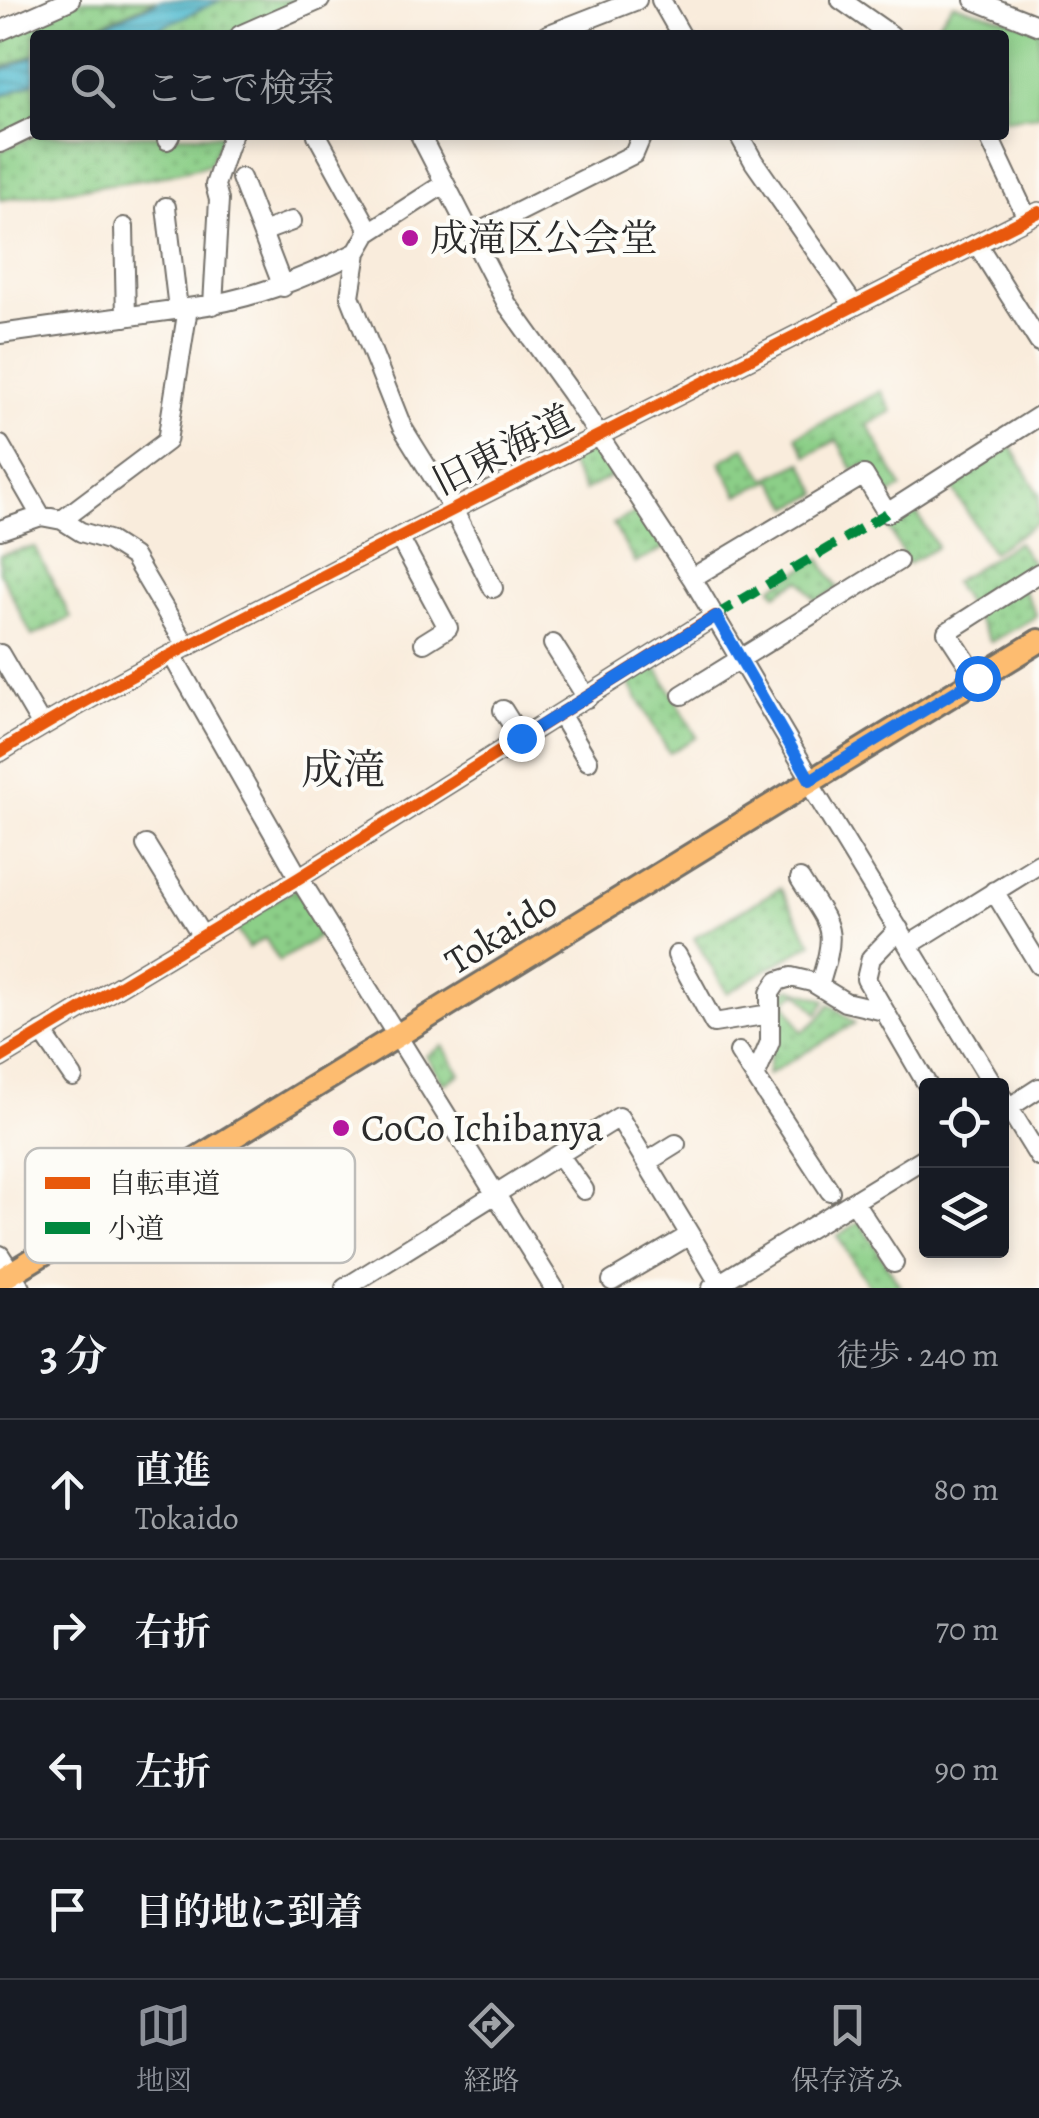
<!DOCTYPE html>
<html lang="ja">
<head>
<meta charset="utf-8">
<style>
  :root { --surface:#171b24; --page:#20242c; --text:#f1f3f6; --muted:#9ea1a6; --line:#363941; --accent:#8c9099 }
  body { margin:0; font-family:Alegreya,"Noto Serif JP",serif; background:var(--page); color:var(--text) }
  .controls { position:absolute; right:30px; bottom:30px; display:grid; overflow:hidden; border-radius:10px; box-shadow:0 5px 15px #0003 }
  .controls button { width:90px; height:90px; display:grid; place-items:center; padding:0; border:0; border-bottom:2px solid var(--line); background:var(--surface); color:var(--text); font:50px sans-serif }
  .stop { position:absolute; width:30px; height:30px; margin:-22px; border:8px solid #1a73e8; border-radius:50%; background:#fff }
  .stop.end { background:#1a73e8; border-color:#fff; box-shadow:0 2px 10px #0008 }
  .list { margin:0; padding:0; list-style:none }
  h2 { display:flex; justify-content:space-between; align-items:center; height:130px; margin:0; padding:0 40px; font-size:42px }
  h2 small { font-size:32px; font-weight:400; color:var(--muted) }
  .list li { display:grid; grid-template-columns:65px 1fr auto; gap:30px; align-items:center; box-sizing:border-box; height:140px; padding:0 40px; border-top:2px solid var(--line) }
  .list b { display:block; font-size:38px; white-space:nowrap }
  .list p { margin:0; font-size:32px; white-space:nowrap; color:var(--muted) }
  .list em { font-size:32px; font-style:normal; color:var(--muted) }
  .icon { flex:none; width:55px; height:55px; fill:none; stroke:currentColor; stroke-width:2; stroke-linecap:round; stroke-linejoin:round }
  .map { position:relative; flex:none; width:1039px; height:1288px; overflow:hidden }
  .search { position:absolute; background:var(--surface); box-shadow:0 5px 15px #0003; left:30px; right:30px; top:30px; height:110px; display:flex; align-items:center; gap:25px; box-sizing:border-box; padding:0 35px; border-radius:10px; color:var(--muted); font-size:38px }
  .sheet { height:690px; background:var(--surface) }
  nav { display:flex; justify-content:space-around; align-items:center; box-sizing:border-box; height:140px; border-top:2px solid var(--line); background:var(--surface); font-size:28px; color:var(--muted) }
  nav a { display:grid; justify-items:center; gap:5px }
  nav .on { color:var(--accent) }
  .map>svg:first-child { display:block }
</style>
</head>
<body>
<div class="map">
<svg width="1039" height="1288" viewBox="0 0 1039 1288">
  <defs>
    <pattern id="grass-dots" width="8" height="8" patternUnits="userSpaceOnUse" patternTransform="scale(2.5)"><rect width="8" height="8" fill="#8ccf88"/><path d="M2 2h.1M6 6h.1" fill="none" stroke="#73a86f" stroke-width="1.8" stroke-linecap="round"/></pattern>
    <pattern id="water-rules" width="6" height="5" patternUnits="userSpaceOnUse" patternTransform="scale(2.5)"><rect width="6" height="5" fill="#53bcd0"/><path d="M0 2.5h6" fill="none" stroke="#4599a9"/></pattern>
  </defs>
  <rect width="100%" height="100%" fill="#fdfcf7"/>
  <filter id="ink" filterUnits="userSpaceOnUse"><feTurbulence type="fractalNoise" baseFrequency=".01" numOctaves="2"/><feDisplacementMap in="SourceGraphic" scale="20" xChannelSelector="R" yChannelSelector="G"/><feConvolveMatrix kernelMatrix="1 2 1 2 8 2 1 2 1" color-interpolation-filters="sRGB"/></filter>
  <filter id="wash" filterUnits="userSpaceOnUse"><feTurbulence type="fractalNoise" baseFrequency=".0048" numOctaves="4" result="noise"/><feDisplacementMap in="SourceGraphic" scale="40" xChannelSelector="R" yChannelSelector="G"/><feGaussianBlur stdDeviation="2.25" result="paint"/><feColorMatrix in="noise" values="0 0 0 0 0 0 0 0 0 0 0 0 0 0 0 0 0 1.4 0 .05"/><feComposite in="paint" operator="in"/></filter>
  <g filter="url(#wash)">
    <rect width="100%" height="100%" fill="#f9ecdc"/>
    <path fill="url(#grass-dots)" stroke="#5c7d5a" stroke-width="2.5" d="M 74,0 L 156,0 L 77,35 L 35,35 L 35,54 L 0,69 L 0,33 Z
      M 220,0 L 320,0 L 240,35 L 142,35 Z
      M 35,82 L 35,126 L 0,144 L 0,97 Z
      M 35,135 L 223,135 L 209,165 L 154,178 L 0,200 L 0,151 Z
      M 881,391 L 892,411 L 868,425 L 902,488 L 884,497 L 866,464 L 853,470 L 837,440 L 807,456 L 796,436 Z
      M 598,442 L 615,474 L 584,491 L 567,459 Z
      M 1011,446 L 1039,494 L 1039,522 L 992,552 L 949,483 Z
      M 745,447 L 766,479 L 802,462 L 819,494 L 791,507 L 773,480 L 738,495 L 720,462 Z
      M 914,508 L 937,547 L 908,564 L 886,523 Z
      M 642,509 L 664,548 L 635,563 L 613,524 Z
      M 1018,542 L 1036,569 L 1019,582 L 1037,616 L 991,642 L 953,582 Z
      M 35,547 L 71,618 L 32,636 L 0,572 L 0,555 Z
      M 820,559 L 838,588 L 816,601 L 800,580 L 776,594 L 772,587 Z
      M 657,667 L 697,737 L 669,753 L 629,683 Z
      M 297,888 L 324,933 L 279,961 L 265,938 L 248,948 L 234,925 Z
      M 780,888 L 812,943 L 727,993 L 694,938 Z
      M 790,988 L 826,1000 L 818,1014 L 799,993 L 785,1000 L 802,1032 L 820,1018 L 830,1004 L 855,1023 L 767,1075 L 779,998 Z
      M 443,1046 L 460,1074 L 444,1084 L 426,1056 Z
      M 860,1222 L 900,1286 L 897,1288 L 870,1288 L 837,1236 Z"/>
    <path fill="#8ccf88" stroke="#5c7d5a" stroke-width="2.5" d="M 953,4 L 1039,28 L 1039,115 L 1004,119 L 1004,35 L 888,33 L 936,26 Z"/>
    <path fill="url(#water-rules)" stroke="#3f747e" stroke-width="2.5" d="M 161,0 L 221,0 L 144,35 L 82,35 Z
      M 35,56 L 35,82 L 0,97 L 0,71 Z"/>
  </g>
  <g filter="url(#ink)">
    <g fill="none" stroke-linecap="round" stroke-linejoin="round">
      <g stroke="#736f69" stroke-width="22">
        <path id="minor" d="M 661,0 L 681,35
          M 841,0 L 891,35
          M 974,0 L 1039,26
          M 0,31 L 70,0
          M 240,35 L 320,0
          M 547,35 L 637,0
          M 317,135 L 366,224 L 368,233 L 357,252 L 350,296 L 402,427 L 453,509 L 493,588
          M 420,135 L 507,304 L 571,393 L 692,578 L 811,779
          M 739,135 L 754,162 L 853,304
          M 988,135 L 1027,218
          M 167,140 L 170,135
          M 0,143 L 35,126
          M 241,178 L 283,287
          M 166,207 L 178,309
          M 124,227 L 126,317
          M 262,232 L 292,221
          M 368,233 L 444,184
          M 473,235 L 634,154 L 642,135
          M 977,244 L 1039,342
          M 213,305 L 219,200 L 215,185 L 232,135
          M 0,334 L 188,308
          M 0,445 L 41,516
          M 62,520 L 167,441 L 188,308 C 250,300 301,280 357,252
          M 0,530 L 41,516 L 62,520 L 81,532 L 108,540 L 133,556 L 187,647
          M 399,537 L 448,628 L 424,643
          M 692,578 L 864,475 L 887,513 L 1039,416
          M 553,644 L 587,698
          M 0,654 L 42,726
          M 172,655 L 299,878 L 554,1288
          M 977,678 L 947,632 L 1039,573
          M 682,695 L 898,561
          M 503,710 L 521,739
          M 560,714 L 588,761
          M 0,752 C 113,681 234,623 352,561 C 580,443 811,330 1039,212
          M 808,781 L 994,1086
          M 146,845 L 202,936
          M 800,879 C 832,930 838,926 819,986
          M 994,891 L 1039,965
          M 899,929 L 871,958 L 866,979 L 928,1086
          M 909,945 L 1039,864
          M 677,955 L 714,1023 L 770,1014
          M 42,1032 L 73,1077
          M 739,1052 L 830,1191
          M 0,1058 L 299,878 L 715,616
          M 755,1077 L 770,1042 L 770,993 L 778,981 L 791,977 L 812,982 L 845,1002 L 884,1011
          M 1002,1097 L 1039,1157
          M 1002,1112 L 1039,1088
          M 559,1155 L 584,1190
          M 647,1162 L 676,1144
          M 854,1202 L 894,1263
          M 0,1255 L 21,1288
          M 612,1281 L 690,1235
          M 345,1288 L 619,1117 L 719,1283
          M 712,1288 L 926,1157"/>
      </g>
      <g stroke="#736f69" stroke-width="28">
        <path id="major" d="M 0,1280 L 1039,641"/>
      </g>
      <use href="#minor" stroke="#fff" stroke-width="18"/>
      <use href="#major" stroke="#fdbc6f" stroke-width="22"/>
      <path stroke="#00873e" stroke-width="10" stroke-dasharray="20 10" stroke-linecap="butt" d="M 715,616 L 887,513"/>
      <g stroke="#fdfcf7" stroke-width="19">
        <path id="cycleway" d="M 0,752 C 113,681 234,623 352,561 C 580,443 811,330 1039,212
          M 0,1058 L 299,878 L 715,616"/>
      </g>
      <use href="#cycleway" stroke="#e8590c" stroke-width="12"/>
    </g>
  </g>
  <g fill="none" stroke-linecap="round" stroke-linejoin="round" filter="url(#ink)">
    <path stroke="#1a73e8" stroke-width="12" d="M 521,738 L 716,616 L 810,780 L 977,678"/>
  </g>
  <g fill="#b5179e" stroke="#fdfcf7" stroke-width="4">
    <circle cx="410" cy="238" r="10"/>
    <circle cx="341" cy="1128" r="10"/>
  </g>
  <g text-anchor="middle" dominant-baseline="central" stroke-width="8" stroke-linejoin="round" paint-order="stroke">
    <g font-size="38" fill="#2b2b2b" stroke="#fdfcf7" text-anchor="start">
      <text x="430" y="238">成滝区公会堂</text>
      <text x="361" y="1128">CoCo Ichibanya</text>
    </g>
    <g font-size="38" fill="#2b2b2b" stroke="#fdfcf7">
      <text transform="translate(503 450) rotate(-27)">旧東海道</text>
      <text transform="translate(501 932) rotate(-32)">Tokaido</text>
    </g>
    <g font-size="42" fill="#2b2b2b" stroke="#fdfcf7">
      <text x="343" y="769">成滝</text>
    </g>
  </g>
  <rect x="25" y="1148" width="330" height="115" rx="15" fill="#fdfcf7" stroke="#bebdba" stroke-width="2.5"/>
  <rect x="45" y="1177" width="45" height="12" fill="#e8590c"/>
  <rect x="45" y="1222" width="45" height="12" fill="#00873e"/>
  <g font-size="28" fill="#2b2b2b">
    <text x="108" y="1193">自転車道</text>
    <text x="108" y="1238">小道</text>
  </g>
</svg>
<div class="controls">
<button><svg class="icon" aria-label="locate" viewBox="0 0 24 24"><circle cx="12" cy="12" r="6"/><path d="M12 2v4M12 18v4M2 12h4M18 12h4"/></svg></button>
<button><svg class="icon" aria-label="layers" viewBox="0 0 24 24"><path d="M12 4l9 5-9 5-9-5zM3 14l9 5 9-5"/></svg></button>
</div>
<div class="stop" style="left:977px;top:678px"></div>
<div class="stop end" style="left:521px;top:738px"></div>
<div class="search"><svg class="icon" aria-label="search" viewBox="0 0 24 24"><circle cx="10" cy="10" r="6"/><path d="M15 15l6 6"/></svg>ここで検索</div>
</div>
<section class="sheet">
<h2>3 分<small>徒歩 · 240 m</small></h2>
<ul class="list">
<li><svg class="icon" aria-label="ahead" viewBox="0 0 24 24"><path d="M12 20V5M6 11l6-6 6 6"/></svg><div><b>直進</b><p>Tokaido</p></div><em>80 m</em></li>
<li><svg class="icon" aria-label="right" viewBox="0 0 24 24"><path d="M7 20v-9h11M14 6l5 5-5 5"/></svg><div><b>右折</b></div><em>70 m</em></li>
<li><svg class="icon" aria-label="left" viewBox="0 0 24 24"><path d="M17 20v-9H6M10 6l-5 5 5 5"/></svg><div><b>左折</b></div><em>90 m</em></li>
<li><svg class="icon" aria-label="arrive" viewBox="0 0 24 24"><path d="M6 21V4h12l-3 4 3 4H6"/></svg><div><b>目的地に到着</b></div></li>
</ul>
</section>
<nav>
<a class="on"><svg class="icon" aria-label="map" viewBox="0 0 24 24"><path d="M3 6l6-2 6 2 6-2v14l-6 2-6-2-6 2zM9 4v14M15 6v14"/></svg>地図</a>
<a><svg class="icon" aria-label="directions" viewBox="0 0 24 24"><path d="M12 3l9 9-9 9-9-9zM9 14v-3h6M13 9l2 2-2 2"/></svg>経路</a>
<a><svg class="icon" aria-label="saved" viewBox="0 0 24 24"><path d="M7 4h10v16l-5-4-5 4z"/></svg>保存済み</a>
</nav>
</body>
</html>
